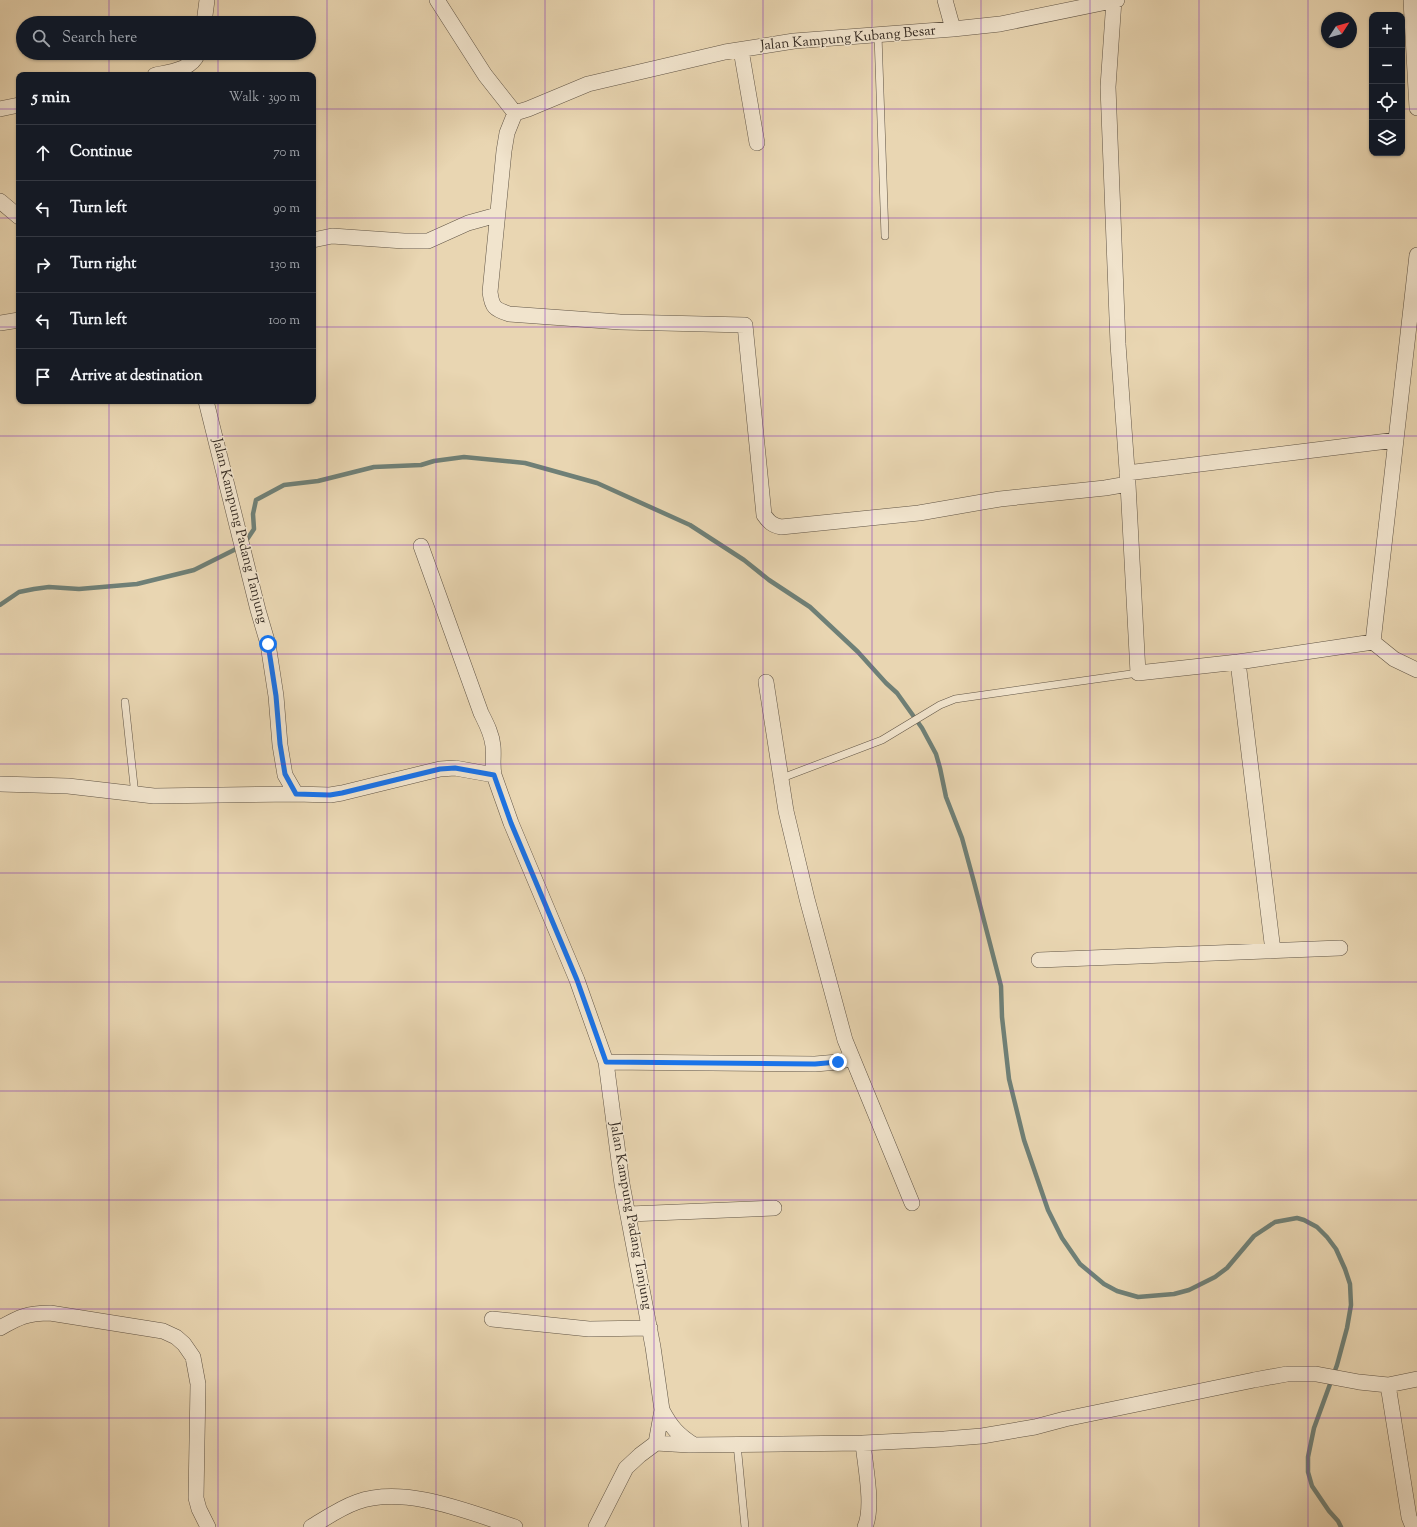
<!DOCTYPE html>
<html lang="en">
<head>
<meta charset="utf-8">
<style>
  :root { --surface:#171b24; --page:#20242c; --text:#f1f3f6; --muted:#9ea1a6; --line:#363941 }
  body { margin:0; font-family:"Sorts Mill Goudy",serif; background:var(--page); color:var(--text) }
  .controls { position:absolute; right:12px; top:12px; display:grid; overflow:hidden; border-radius:8px; box-shadow:0 1px 3px #0004 }
  .controls button { width:36px; height:36px; display:grid; place-items:center; padding:0; border:0; border-bottom:1px solid var(--line); background:var(--surface); color:var(--text); font:20px sans-serif }
  .compass { position:absolute; left:1321px; top:12px; width:36px; height:36px; border-radius:50%; background:var(--surface); box-shadow:0 1px 3px #0004; rotate:54deg }
  .stop { position:absolute; width:12px; height:12px; margin:-9px; border:3px solid #1a73e8; border-radius:50%; background:#fff }
  .stop.end { background:#1a73e8; border-color:#fff; box-shadow:0 1px 4px #0008 }
  .list { margin:0; padding:0; list-style:none }
  h2 { display:flex; justify-content:space-between; align-items:center; height:52px; margin:0; padding:0 16px; font-size:17px }
  h2 small { font-size:13px; font-weight:400; color:var(--muted) }
  .list li { display:grid; grid-template-columns:26px 1fr auto; gap:12px; align-items:center; box-sizing:border-box; height:56px; padding:0 16px; border-top:1px solid var(--line) }
  .list b { display:block; font-size:15px; white-space:nowrap }
  .list em { font-size:13px; font-style:normal; color:var(--muted) }
  .icon { flex:none; width:22px; height:22px; fill:none; stroke:currentColor; stroke-width:2; stroke-linecap:round; stroke-linejoin:round }
  .map { position:relative; flex:none; width:1417px; height:1527px; overflow:hidden }
  .search { position:absolute; background:var(--surface); box-shadow:0 1px 3px #0004; left:16px; top:16px; width:300px; height:44px; display:flex; align-items:center; gap:10px; box-sizing:border-box; padding:0 14px; border-radius:22px; color:var(--muted); font-size:15px }
  .panel { position:absolute; background:var(--surface); box-shadow:0 1px 3px #0004; left:16px; top:72px; width:300px; height:332px; border-radius:8px }
  .map>svg:first-child { display:block }
</style>
</head>
<body>
<div class="map">
<svg width="1417" height="1527" viewBox="0 0 1417 1527">
  <rect width="100%" height="100%" fill="#e9d6b2"/>
  <filter id="stains"><feTurbulence type="fractalNoise" baseFrequency=".005" numOctaves="4"/><feColorMatrix values="0 0 0 0 .2 0 0 0 0 .09 0 0 0 0 .02 0 0 0 .5 -.17"/></filter>
  <radialGradient id="worn" r=".72"><stop offset=".6" stop-color="#630" stop-opacity="0"/><stop offset="1" stop-color="#630" stop-opacity=".3"/></radialGradient>
  <g fill="none" stroke-linecap="round" stroke-linejoin="round">
    <path stroke="#6f8077" stroke-width="4.5" d="M 0,605 L 19,592 L 34,589 L 49,587 L 79,589 L 137,584 L 194,570 L 234,550 L 246,541 L 254,529 L 253,514 L 256,500 L 284,485 L 318,481 L 374,467 L 421,465 L 434,461 L 464,457 L 525,463 L 597,483 L 690,525 L 744,560 L 769,580 L 810,607 L 858,652 L 886,683 L 897,693 L 922,728 L 936,754 L 940,768 L 946,797 L 962,838 L 974,882 L 1001,986 L 1002,1017 L 1009,1079 L 1024,1140 L 1048,1210 L 1062,1238 L 1080,1264 L 1104,1284 L 1117,1291 L 1138,1297 L 1174,1294 L 1189,1290 L 1215,1277 L 1227,1268 L 1254,1236 L 1275,1222 L 1297,1218 L 1304,1220 L 1317,1227 L 1327,1237 L 1336,1249 L 1345,1269 L 1350,1284 L 1351,1305 L 1347,1328 L 1337,1365 L 1314,1428 L 1308,1457 L 1308,1472 L 1312,1486 L 1329,1511 L 1338,1521 L 1341,1527"/>
    <g stroke="#615546" stroke-width="8">
      <path id="lane" d="M 878,35 L 885,236
        M 125,702 L 135,795
        M 782,778 L 882,740 L 940,705 L 955,699 L 1138,673
        M 737,1444 L 745,1527"/>
    </g>
    <g stroke="#615546" stroke-width="16">
      <path id="street" d="M 437,0 L 485,75 L 515,113
        M 945,0 L 953,29
        M 1114,0 L 1108,87 L 1118,344 L 1128,484 L 1138,673 L 1238,662 L 1373,642
        M 1411,0 L 1417,108
        M 204,23 L 207,0
        M 741,50 L 757,143
        M 155,75 C 170,72 192,70 198,53
        M 0,109 L 19,105
        M 515,113 L 507,133 L 504,151 L 490,292 C 492,307 494,309 509,314 L 620,322 L 745,325 L 764,515 C 769,522 772,525 781,527 L 919,513 L 1000,499 L 1105,488 L 1128,484
        M 515,113 L 528,109 L 588,84 L 725,52 L 794,41 L 953,29 L 1000,24 L 1117,0
        M 0,201 L 19,217
        M 313,240 L 332,236 L 404,241 L 428,241 L 468,223 L 497,215
        M 1417,255 L 1373,642 L 1394,659 L 1417,670
        M 0,323 L 19,320
        M 206,401 L 258,610 L 268,644 L 276,696 L 280,745 L 285,775 L 296,794 L 330,795 L 342,793 L 440,769 L 455,768 L 494,775 L 511,823 L 577,980 L 606,1062 L 622,1184 L 653,1347 L 662,1410 L 656,1443
        M 1127,473 L 1396,440
        M 421,546 L 481,713 C 486,723 492,734 493,746 C 494,756 492,765 494,775
        M 1238,662 L 1273,951
        M 766,682 L 786,811 L 807,899 L 845,1040 L 912,1203
        M 0,784 L 68,786 L 154,796 L 296,794
        M 1039,960 L 1340,948
        M 606,1062 L 815,1064 L 838,1062 L 852,1058
        M 629,1214 L 774,1208
        M 492,1319 L 589,1329 L 650,1328
        M 0,1328 C 19,1317 28,1313 50,1313 L 163,1331 L 176,1337 L 184,1344 L 193,1357 L 198,1384 L 196,1498 L 199,1509 L 208,1527
        M 1388,1385 L 1409,1517 L 1413,1527
        M 662,1410 C 671,1427 678,1435 694,1445
        M 863,1443 C 865,1466 874,1506 865,1527
        M 311,1527 C 326,1518 340,1508 357,1502 C 405,1485 468,1512 515,1527
        M 596,1527 L 626,1468 L 640,1455 L 656,1443 L 689,1445 L 863,1443 L 944,1439 L 982,1436 L 1035,1427 L 1065,1419 L 1254,1380 L 1287,1374 L 1316,1374 L 1359,1382 L 1388,1385 L 1417,1379"/>
    </g>
    <use href="#lane" stroke="#f1e4cd" stroke-width="7"/>
    <use href="#street" stroke="#f1e4cd" stroke-width="15"/>
  </g>
  <g fill="none" stroke-linecap="round" stroke-linejoin="round">
    <path stroke="#1a73e8" stroke-width="5" d="M 268,644 L 276,696 L 280,744 L 285,774 L 296,794 L 330,795 L 342,793 L 440,769 L 455,768 L 494,775 L 511,823 L 577,980 L 606,1062 L 815,1064 L 838,1062"/>
  </g>
  <path fill="none" stroke="#7b2cbf" stroke-width="1" stroke-opacity="0.55" d="M 109,0 L 109,23M 218,0 L 218,23M 327,0 L 327,1527M 436,0 L 436,1527M 545,0 L 545,1527M 654,0 L 654,1527M 763,0 L 763,1527M 872,0 L 872,1527M 981,0 L 981,1527M 1090,0 L 1090,1527M 1199,0 L 1199,1527M 1308,0 L 1308,1527M 109,53 L 109,75M 218,53 L 218,75M 0,109 L 19,109M 313,109 L 1372,109M 1402,109 L 1417,109M 0,218 L 19,218M 313,218 L 1417,218M 0,327 L 19,327M 313,327 L 1417,327M 109,401 L 109,1527M 218,401 L 218,1527M 0,436 L 1417,436M 0,545 L 1417,545M 0,654 L 1417,654M 0,764 L 1417,764M 0,873 L 1417,873M 0,982 L 1417,982M 0,1091 L 1417,1091M 0,1200 L 1417,1200M 0,1309 L 1417,1309M 0,1418 L 1417,1418"/>
  <g text-anchor="middle" dominant-baseline="central" stroke-width="3" stroke-linejoin="round" paint-order="stroke">
    <g font-size="14" fill="#342a22" stroke="#f1e4cd">
      <text transform="translate(848 39) rotate(-5)">Jalan Kampung Kubang Besar</text>
      <text transform="translate(239 531) rotate(76)">Jalan Kampung Padang Tanjung</text>
      <text transform="translate(630 1216) rotate(80)">Jalan Kampung Padang Tanjung</text>
    </g>
  </g>
  <rect width="100%" height="100%" filter="url(#stains)"/>
  <rect width="100%" height="100%" fill="url(#worn)"/>
</svg>
<div class="controls">
<button>+</button>
<button>−</button>
<button><svg class="icon" aria-label="locate" viewBox="0 0 24 24"><circle cx="12" cy="12" r="6"/><path d="M12 2v4M12 18v4M2 12h4M18 12h4"/></svg></button>
<button><svg class="icon" aria-label="layers" viewBox="0 0 24 24"><path d="M12 4l9 5-9 5-9-5zM3 14l9 5 9-5"/></svg></button>
</div>
<svg class="compass" viewBox="-18 -18 36 36"><path d="M0-13l5 13h-10z" fill="#e53935"/><path d="M0 13l5-13h-10z" fill="#9ea1a6"/></svg>
<div class="stop" style="left:268px;top:644px"></div>
<div class="stop end" style="left:838px;top:1062px"></div>
<div class="search"><svg class="icon" aria-label="search" viewBox="0 0 24 24"><circle cx="10" cy="10" r="6"/><path d="M15 15l6 6"/></svg>Search here</div>
<section class="panel">
<h2>5 min<small>Walk · 390 m</small></h2>
<ul class="list">
<li><svg class="icon" aria-label="ahead" viewBox="0 0 24 24"><path d="M12 20V5M6 11l6-6 6 6"/></svg><div><b>Continue</b></div><em>70 m</em></li>
<li><svg class="icon" aria-label="left" viewBox="0 0 24 24"><path d="M17 20v-9H6M10 6l-5 5 5 5"/></svg><div><b>Turn left</b></div><em>90 m</em></li>
<li><svg class="icon" aria-label="right" viewBox="0 0 24 24"><path d="M7 20v-9h11M14 6l5 5-5 5"/></svg><div><b>Turn right</b></div><em>130 m</em></li>
<li><svg class="icon" aria-label="left" viewBox="0 0 24 24"><path d="M17 20v-9H6M10 6l-5 5 5 5"/></svg><div><b>Turn left</b></div><em>100 m</em></li>
<li><svg class="icon" aria-label="arrive" viewBox="0 0 24 24"><path d="M6 21V4h12l-3 4 3 4H6"/></svg><div><b>Arrive at destination</b></div></li>
</ul>
</section>
</div>
</body>
</html>
